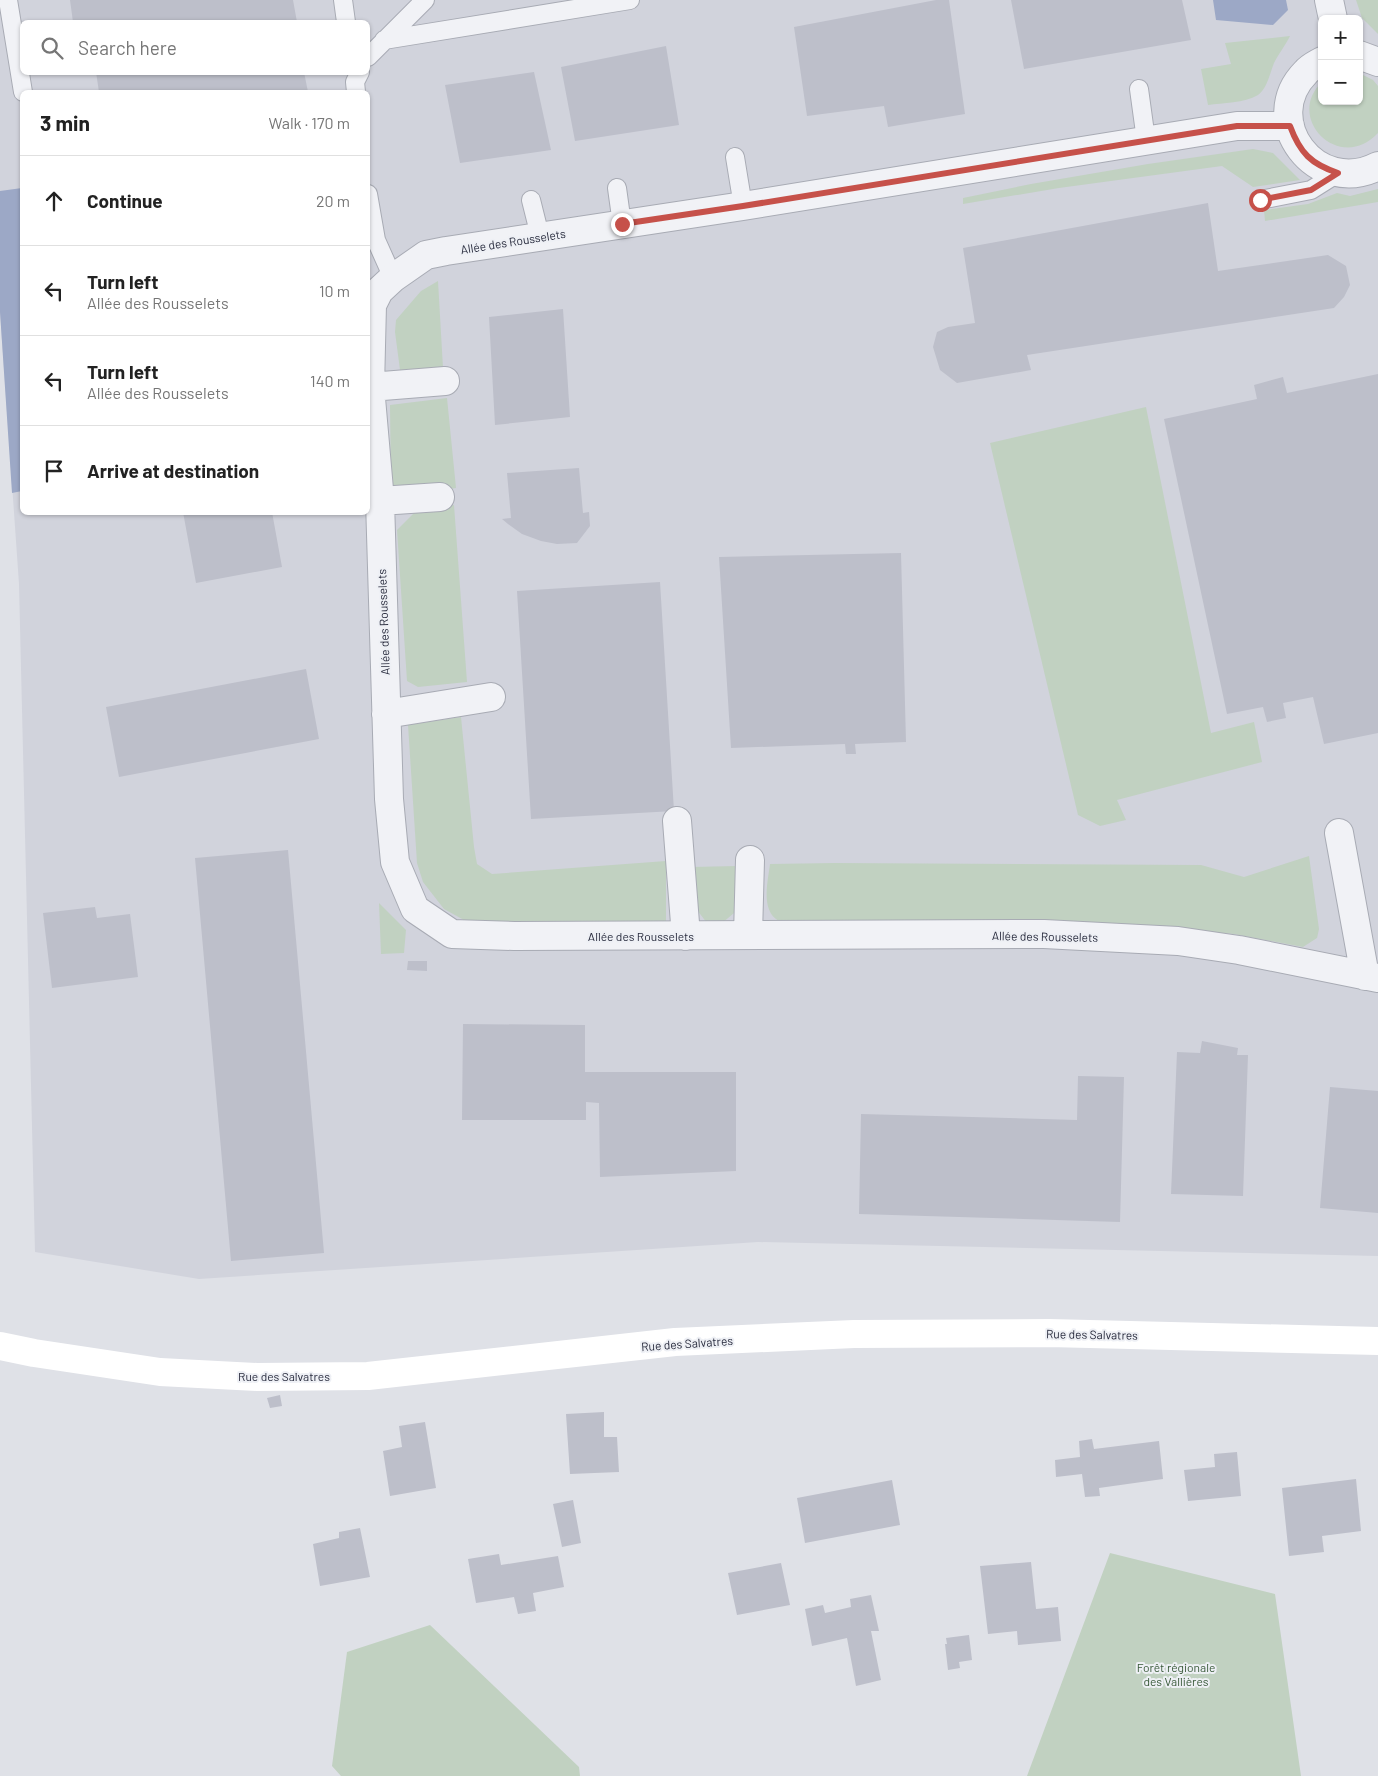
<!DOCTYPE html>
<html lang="en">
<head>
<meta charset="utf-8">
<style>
  :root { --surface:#fff; --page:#f6f6f6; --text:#222; --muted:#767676; --line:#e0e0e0 }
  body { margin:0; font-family:Barlow,sans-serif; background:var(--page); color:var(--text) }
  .controls { position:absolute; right:15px; top:15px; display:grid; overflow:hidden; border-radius:8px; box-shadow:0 1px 4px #0004 }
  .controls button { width:45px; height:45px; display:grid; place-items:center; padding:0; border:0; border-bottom:1px solid var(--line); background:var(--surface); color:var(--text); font:25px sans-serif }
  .stop { position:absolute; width:15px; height:15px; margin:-11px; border:4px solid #c6514a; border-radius:50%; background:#fff }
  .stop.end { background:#c6514a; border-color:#fff; box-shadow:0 1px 5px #0008 }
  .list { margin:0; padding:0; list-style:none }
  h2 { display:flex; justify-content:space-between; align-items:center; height:65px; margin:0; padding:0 20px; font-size:21px }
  h2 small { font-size:16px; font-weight:400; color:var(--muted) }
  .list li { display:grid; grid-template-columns:32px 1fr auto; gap:15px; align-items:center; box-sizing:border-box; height:90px; padding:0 20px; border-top:1px solid var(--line) }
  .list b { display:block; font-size:19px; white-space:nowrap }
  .list p { margin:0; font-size:16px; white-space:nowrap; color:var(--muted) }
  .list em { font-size:16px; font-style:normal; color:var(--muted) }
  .icon { flex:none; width:28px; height:28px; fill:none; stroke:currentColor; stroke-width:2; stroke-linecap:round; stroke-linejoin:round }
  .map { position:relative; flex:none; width:1378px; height:1776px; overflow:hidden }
  .search { position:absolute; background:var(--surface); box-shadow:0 1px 4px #0004; left:20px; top:20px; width:350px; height:55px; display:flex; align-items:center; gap:12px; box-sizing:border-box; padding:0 18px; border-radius:8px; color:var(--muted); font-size:19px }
  .panel { position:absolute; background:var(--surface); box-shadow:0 1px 4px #0004; left:20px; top:90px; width:350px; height:425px; border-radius:8px }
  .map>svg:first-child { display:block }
</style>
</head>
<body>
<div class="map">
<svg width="1378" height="1776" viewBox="0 0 1378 1776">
  <rect width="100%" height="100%" fill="#dfe1e7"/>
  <path fill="#d1d3dc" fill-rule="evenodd" d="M 0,0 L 1378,0 L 1378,1256 L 758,1242 L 199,1279 L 35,1252 L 19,584 L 0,312 ZM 1322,19 L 1359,19 L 1359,101 L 1322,101 ZM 22,22 L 368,22 L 368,72 L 22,72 ZM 22,92 L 368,92 L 368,512 L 22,512 Z"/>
  <path fill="#c1d1c1" d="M 1356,0 L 1378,0 L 1378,34 L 1362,18 Z
    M 1290,36 C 1285,46 1278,55 1274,63 C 1270,73 1267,89 1258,95 C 1244,103 1223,103 1208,105 L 1201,69 L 1231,64 L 1225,43 Z
    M 1359,73 L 1373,80 L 1378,86 L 1378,133 C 1340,174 1284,118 1322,82 L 1322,101 L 1359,101 Z
    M 1253,149 L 1273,153 L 1300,180 L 1253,187 L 1222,166 L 1059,188 L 963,204 L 963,198 L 1031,184 L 1148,164 Z
    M 1378,189 L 1378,202 L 1265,221 L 1264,210 L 1308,204 L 1337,193 L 1350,196 Z
    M 438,281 L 443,368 L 400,370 L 395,332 L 396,320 L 421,291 Z
    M 447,398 L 456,488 L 404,496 L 391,489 L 390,405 Z
    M 1146,407 L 1211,733 L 1254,722 L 1262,762 L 1117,800 L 1126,820 L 1100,826 L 1078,815 L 990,443 Z
    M 454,505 L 467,682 L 418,687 L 407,681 L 397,530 L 414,513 Z
    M 461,717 L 474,847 L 477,864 L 492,874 L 666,861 L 666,922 L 473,925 L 444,909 L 423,882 L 417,863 L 408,725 Z
    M 1309,856 L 1319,929 L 1317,938 L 1303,947 L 1234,934 L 1139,926 L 791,923 C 787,923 782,923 779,921 C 760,911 768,881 770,864 L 834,863 L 1201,865 L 1244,877 Z
    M 737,866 L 734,913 L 721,924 L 707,923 L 697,910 L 691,867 Z
    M 379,903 L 406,930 L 404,953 L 381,954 Z
    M 1110,1553 L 1275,1594 L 1301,1776 L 1027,1776 Z
    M 430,1625 L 579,1767 L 580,1776 L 341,1776 L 332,1766 L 347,1652 Z"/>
  <path fill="#9ca8c6" d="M 1213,0 L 1286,0 L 1288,10 L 1273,25 L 1216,20 Z
    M 22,188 L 22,491 L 12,493 L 0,312 L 0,191 Z"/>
  <path fill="#bdbfca" d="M 70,0 L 293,0 L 297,22 L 73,22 Z
    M 936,0 L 949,0 L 965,114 L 888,127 L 884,106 L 807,116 L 794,27 Z
    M 1011,0 L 1182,0 L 1191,40 L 1024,69 Z
    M 666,46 L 679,125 L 575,141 L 561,67 Z
    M 96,72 L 304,72 L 308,92 L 99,92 Z
    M 534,72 L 551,150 L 460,163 L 445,85 Z
    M 1208,203 L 1218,271 L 1328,255 L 1346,266 L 1350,285 L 1344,297 L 1334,308 L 1027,355 L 1031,370 L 957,383 L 940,370 L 933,347 L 937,332 L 948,327 L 975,323 L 963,248 Z
    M 563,309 L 570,417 L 495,425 L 489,317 Z
    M 1378,374 L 1378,733 L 1324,744 L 1313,697 L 1283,703 L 1286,718 L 1267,722 L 1263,707 L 1227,714 L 1164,419 L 1257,399 L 1254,385 L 1283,377 L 1287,393 Z
    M 579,468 L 583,513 L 589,512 L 590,526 L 577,543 L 557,544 L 541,541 L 522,534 L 508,524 L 502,519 L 511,518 L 507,473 Z
    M 183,512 L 272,512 L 282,567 L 196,583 Z
    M 901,553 L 906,742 L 855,744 L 856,754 L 846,754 L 845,744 L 731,748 L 719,557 Z
    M 660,582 L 674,811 L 531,819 L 517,591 Z
    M 306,669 L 319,739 L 119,777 L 106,707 Z
    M 288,850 L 324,1253 L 231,1261 L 195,858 Z
    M 95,907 L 97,918 L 130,914 L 138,977 L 52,988 L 43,913 Z
    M 408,961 L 427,961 L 427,971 L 407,970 Z
    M 463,1024 L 585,1025 L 585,1072 L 736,1072 L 736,1171 L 600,1177 L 599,1103 L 586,1102 L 586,1120 L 462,1120 Z
    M 1202,1041 L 1238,1048 L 1237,1055 L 1248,1055 L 1243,1196 L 1171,1194 L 1177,1052 L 1200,1053 Z
    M 1078,1076 L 1124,1077 L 1120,1222 L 859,1214 L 861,1114 L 1077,1120 Z
    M 1330,1087 L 1378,1091 L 1378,1213 L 1320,1208 Z
    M 280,1395 L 282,1406 L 270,1408 L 267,1398 Z
    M 604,1412 L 604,1437 L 617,1437 L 619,1472 L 570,1474 L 566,1414 Z
    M 425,1422 L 436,1488 L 390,1496 L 383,1451 L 402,1447 L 399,1426 Z
    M 1092,1439 L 1094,1449 L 1159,1441 L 1163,1479 L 1099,1488 L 1100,1496 L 1085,1497 L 1082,1474 L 1056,1477 L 1055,1460 L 1080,1457 L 1079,1441 Z
    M 1237,1452 L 1241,1496 L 1188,1501 L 1184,1470 L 1215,1467 L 1214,1454 Z
    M 1356,1479 L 1361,1531 L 1322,1536 L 1324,1552 L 1289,1556 L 1282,1488 Z
    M 892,1480 L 900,1525 L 805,1543 L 797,1498 Z
    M 573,1500 L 581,1543 L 562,1547 L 553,1504 Z
    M 360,1528 L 370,1577 L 320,1586 L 313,1544 L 339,1538 L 339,1532 Z
    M 499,1554 L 501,1565 L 558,1556 L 564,1587 L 533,1593 L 536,1611 L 518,1614 L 514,1597 L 476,1603 L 468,1559 Z
    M 1031,1562 L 1036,1609 L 1058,1607 L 1061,1641 L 1018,1645 L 1017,1631 L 988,1634 L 980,1566 Z
    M 781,1563 L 790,1605 L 737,1615 L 728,1573 Z
    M 871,1595 L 879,1631 L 871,1631 L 881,1680 L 856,1686 L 847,1638 L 812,1646 L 805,1609 L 823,1605 L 825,1613 L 851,1607 L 850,1599 Z
    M 969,1635 L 972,1660 L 959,1662 L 960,1668 L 948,1670 L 945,1644 L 947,1644 L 946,1638 Z"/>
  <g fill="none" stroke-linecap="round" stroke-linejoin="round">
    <g stroke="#a8abb4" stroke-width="20">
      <path id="lane" d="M 8,0 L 23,92
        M 343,0 L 346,22
        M 384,40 L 630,0
        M 368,57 L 425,0
        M 1139,89 L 1146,140
        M 356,92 L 355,82 L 360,72
        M 735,157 L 743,206
        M 617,188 L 622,224
        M 368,194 L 376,240 L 393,278
        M 531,200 L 540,236
        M 1260,200 L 1311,190 L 1338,173"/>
    </g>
    <g stroke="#a8abb4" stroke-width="30">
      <path id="street" d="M 1329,0 L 1333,19
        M 1359,55 L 1378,62
        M 1322,61 C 1317,64 1310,67 1306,72 C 1258,120 1316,198 1378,166
        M 1290,126 L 1237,126 L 743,206 L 446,251 L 426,255 L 393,278 L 379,291 L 372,305 L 370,387 L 380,501 L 389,799 L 395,862 L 415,909 L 452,934 L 514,936 L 1044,934 L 1178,941 L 1239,950 L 1378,978
        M 370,387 L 445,381
        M 380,501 L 440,497
        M 386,714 L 491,697
        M 677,821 L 686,936
        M 1339,833 L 1365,976
        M 748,935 L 750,860"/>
    </g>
    <use href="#lane" stroke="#f1f2f6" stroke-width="18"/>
    <use href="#street" stroke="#f1f2f6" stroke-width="28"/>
    <path stroke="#fff" stroke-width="28" d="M 0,1346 L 34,1353 L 160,1372 L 257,1377 L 368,1376 L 675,1342 L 854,1334 L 1049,1333 L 1378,1341"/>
  </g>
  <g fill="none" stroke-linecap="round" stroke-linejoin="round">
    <path stroke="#c6514a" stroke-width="6" d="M 622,224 L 743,206 L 1237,126 L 1290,126 C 1300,153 1311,164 1338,173 L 1311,190 L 1260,200"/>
  </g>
  <g text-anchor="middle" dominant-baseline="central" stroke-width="4" stroke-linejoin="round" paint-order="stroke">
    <g font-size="12" fill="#292c3e" stroke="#eef0f5">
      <text transform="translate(513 241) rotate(-9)">Allée des Rousselets</text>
      <text transform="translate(383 622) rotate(-92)">Allée des Rousselets</text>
      <text x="641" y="936">Allée des Rousselets</text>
      <text transform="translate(1045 936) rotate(1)">Allée des Rousselets</text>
      <text transform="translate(1092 1334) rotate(1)">Rue des Salvatres</text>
      <text transform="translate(687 1343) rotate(-4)">Rue des Salvatres</text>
      <text x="284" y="1376">Rue des Salvatres</text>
    </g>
    <g font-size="12" fill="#375837" stroke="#eef0f5">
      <text x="1176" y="1667">Forêt régionale<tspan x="1176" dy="14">des Vallières</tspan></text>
    </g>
  </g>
</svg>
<div class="controls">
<button>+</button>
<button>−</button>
</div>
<div class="stop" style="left:1260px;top:200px"></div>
<div class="stop end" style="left:622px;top:224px"></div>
<div class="search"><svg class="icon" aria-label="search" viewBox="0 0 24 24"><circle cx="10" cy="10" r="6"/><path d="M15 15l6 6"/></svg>Search here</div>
<section class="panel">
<h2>3 min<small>Walk · 170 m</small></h2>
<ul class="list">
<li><svg class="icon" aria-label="ahead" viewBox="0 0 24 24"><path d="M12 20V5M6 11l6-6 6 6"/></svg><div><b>Continue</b></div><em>20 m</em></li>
<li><svg class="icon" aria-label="left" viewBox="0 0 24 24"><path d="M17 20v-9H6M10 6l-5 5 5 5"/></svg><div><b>Turn left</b><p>Allée des Rousselets</p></div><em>10 m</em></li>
<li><svg class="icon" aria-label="left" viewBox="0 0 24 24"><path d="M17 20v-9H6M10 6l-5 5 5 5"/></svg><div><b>Turn left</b><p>Allée des Rousselets</p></div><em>140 m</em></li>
<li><svg class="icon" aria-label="arrive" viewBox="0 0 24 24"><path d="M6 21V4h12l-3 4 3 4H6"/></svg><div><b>Arrive at destination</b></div></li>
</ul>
</section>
</div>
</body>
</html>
